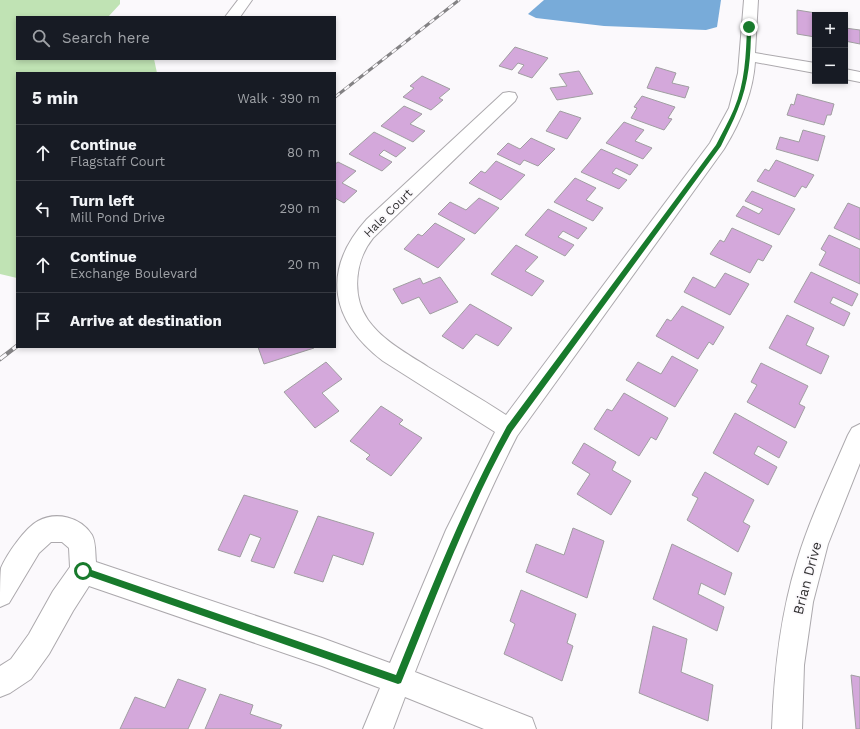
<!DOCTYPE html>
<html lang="en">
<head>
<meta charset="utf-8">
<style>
  :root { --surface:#171b24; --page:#20242c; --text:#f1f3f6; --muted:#9ea1a6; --line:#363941 }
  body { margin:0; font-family:"Work Sans",sans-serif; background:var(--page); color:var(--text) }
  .controls { position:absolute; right:12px; top:12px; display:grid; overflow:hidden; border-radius:0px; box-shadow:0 2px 6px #0003 }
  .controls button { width:36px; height:36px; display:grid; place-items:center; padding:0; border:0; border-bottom:1px solid var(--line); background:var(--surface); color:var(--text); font:20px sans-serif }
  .stop { position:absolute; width:12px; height:12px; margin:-9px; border:3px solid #187a2c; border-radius:50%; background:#fff }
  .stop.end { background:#187a2c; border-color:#fff; box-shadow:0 1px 4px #0008 }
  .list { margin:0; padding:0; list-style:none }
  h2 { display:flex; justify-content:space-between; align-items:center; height:52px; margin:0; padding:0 16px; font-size:17px }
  h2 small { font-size:13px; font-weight:400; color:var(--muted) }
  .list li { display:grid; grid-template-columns:26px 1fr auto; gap:12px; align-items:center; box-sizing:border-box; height:56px; padding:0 16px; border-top:1px solid var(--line) }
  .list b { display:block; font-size:15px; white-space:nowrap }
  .list p { margin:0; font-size:13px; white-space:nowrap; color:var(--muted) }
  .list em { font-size:13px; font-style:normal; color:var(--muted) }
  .icon { flex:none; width:22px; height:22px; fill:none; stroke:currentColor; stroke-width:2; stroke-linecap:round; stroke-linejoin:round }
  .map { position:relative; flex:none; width:860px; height:729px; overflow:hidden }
  .search { position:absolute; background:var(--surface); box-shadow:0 2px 6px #0003; left:16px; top:16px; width:320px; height:44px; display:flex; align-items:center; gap:10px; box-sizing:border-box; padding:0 14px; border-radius:0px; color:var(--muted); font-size:15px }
  .panel { position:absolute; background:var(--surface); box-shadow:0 2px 6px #0003; left:16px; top:72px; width:320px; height:276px; border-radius:0px }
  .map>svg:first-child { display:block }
</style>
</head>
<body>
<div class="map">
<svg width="860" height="729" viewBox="0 0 860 729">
  <rect width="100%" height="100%" fill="#fbf9fc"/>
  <path fill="#c0e3b4" d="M 0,0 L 120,0 L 120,4 L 108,17 L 17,17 L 17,59 L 154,59 L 157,73 L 17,73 L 17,278 L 0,274 Z"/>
  <path fill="#78abd9" d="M 544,0 L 721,0 L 717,27 L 706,30 L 604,26 L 536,18 L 528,14 Z"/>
  <path fill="#d4a8db" stroke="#a09ea1" d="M 797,10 L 822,14 L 815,15 L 815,37 L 797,34 Z
    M 845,28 L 860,30 L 860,44 L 845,41 Z
    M 515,47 L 548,58 L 532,78 L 518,73 L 524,65 L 518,63 L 512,70 L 499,66 Z
    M 656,67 L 676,73 L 672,83 L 689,87 L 685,98 L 647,88 Z
    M 579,71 L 593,94 L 557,100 L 550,88 L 567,86 L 559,74 Z
    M 422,76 L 450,89 L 439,98 L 443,100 L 431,110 L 403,97 L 414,88 L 410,86 Z
    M 797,94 L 834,104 L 831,115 L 827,115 L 824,125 L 787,115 L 791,104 L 794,105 Z
    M 642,96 L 675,107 L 668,118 L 672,119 L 664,130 L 631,118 L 637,108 L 634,107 Z
    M 404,106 L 422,114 L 410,124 L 425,131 L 413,142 L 381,126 Z
    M 560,111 L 581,118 L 567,139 L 546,131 Z
    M 624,122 L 644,130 L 635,141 L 652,148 L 643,159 L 606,143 Z
    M 803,130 L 825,136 L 818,161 L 776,149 L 780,137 L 799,142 Z
    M 374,132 L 406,148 L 396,157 L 384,150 L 379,155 L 392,162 L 382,171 L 349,154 Z
    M 531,138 L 555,149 L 538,166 L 524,160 L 520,165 L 497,154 L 508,143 L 520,149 Z
    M 601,149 L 638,165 L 630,175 L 616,168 L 612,173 L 627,180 L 619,189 L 581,172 Z
    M 776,160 L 814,175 L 806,188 L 802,186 L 795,197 L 757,181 L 765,169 L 769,171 Z
    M 496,161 L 525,175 L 501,200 L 469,183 L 481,171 L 485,173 Z
    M 338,162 L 356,171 L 342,183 L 357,191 L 344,203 L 335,198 L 335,164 Z
    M 575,178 L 596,188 L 586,200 L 603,208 L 593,221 L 554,202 Z
    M 752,191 L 795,209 L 779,235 L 736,216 L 743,206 L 759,214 L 763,209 L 745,201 Z
    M 479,198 L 499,208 L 475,234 L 438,214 L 450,202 L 466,210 Z
    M 848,203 L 860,208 L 860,240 L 834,228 Z
    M 548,209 L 587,228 L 578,239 L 563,231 L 558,237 L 574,245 L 565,256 L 525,235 Z
    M 435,223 L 465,239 L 438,268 L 404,249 L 418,234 L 422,236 Z
    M 732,228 L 772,246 L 763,261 L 758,259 L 750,273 L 710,254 L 720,240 L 724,242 Z
    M 829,235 L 860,249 L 860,284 L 819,265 L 826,252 L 821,249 Z
    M 516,245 L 538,257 L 525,271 L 544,281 L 532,296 L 491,274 Z
    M 811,272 L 858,294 L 852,306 L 833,297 L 830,303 L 850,313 L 844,326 L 794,302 Z
    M 725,273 L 749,284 L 730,315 L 684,292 L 693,277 L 715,288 Z
    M 440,277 L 458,302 L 430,314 L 419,297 L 402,304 L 393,289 L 420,278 L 423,284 Z
    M 470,304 L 512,328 L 498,346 L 476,334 L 463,349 L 442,336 Z
    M 682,306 L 724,327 L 713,345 L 709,342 L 698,359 L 656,336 L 667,319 L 671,321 Z
    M 787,315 L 814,328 L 806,345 L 829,356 L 821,374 L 769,348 Z
    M 258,347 L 313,347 L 314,348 L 264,364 Z
    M 672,356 L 698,370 L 675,407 L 626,380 L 638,362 L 661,374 Z
    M 326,362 L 342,379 L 322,393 L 339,411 L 315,428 L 284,392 Z
    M 761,363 L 808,386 L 799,404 L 805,407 L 795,428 L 747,402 L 757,385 L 751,382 Z
    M 624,393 L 668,418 L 656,440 L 651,437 L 639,456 L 594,429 L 607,409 L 612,411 Z
    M 381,406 L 403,420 L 399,424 L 422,438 L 391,476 L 366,459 L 370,455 L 350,441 Z
    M 735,413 L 787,442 L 779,458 L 758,446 L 754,454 L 777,467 L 768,485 L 713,453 Z
    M 584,443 L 616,462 L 612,470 L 631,481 L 611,515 L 577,494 L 590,474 L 572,463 Z
    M 705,472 L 754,500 L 743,522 L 750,526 L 738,552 L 687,520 L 698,498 L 692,495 Z
    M 244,495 L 298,511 L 274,568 L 251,561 L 261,538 L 250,534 L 240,557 L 218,550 Z
    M 318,516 L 374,533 L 363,565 L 333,555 L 323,582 L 294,573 Z
    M 573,528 L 604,541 L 587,598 L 526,572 L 536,544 L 564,555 Z
    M 672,544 L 732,573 L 725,595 L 701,583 L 698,594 L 724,607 L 717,631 L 653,599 Z
    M 521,590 L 576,614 L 567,643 L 573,646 L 562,681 L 504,654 L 515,624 L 510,621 Z
    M 653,626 L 687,639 L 681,672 L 713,685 L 708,721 L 639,693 Z
    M 851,675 L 860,677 L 860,729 L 856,729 Z
    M 178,679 L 206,689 L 188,729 L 120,729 L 135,697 L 165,708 Z
    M 220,694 L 253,705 L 250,714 L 282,725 L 280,729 L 205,729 Z"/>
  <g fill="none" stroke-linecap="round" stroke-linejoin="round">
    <g stroke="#aca9ad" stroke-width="2">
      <path id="street" d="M 238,0 L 252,0 L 240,17 L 225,17 Z
        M 744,0 L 758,0 L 755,53 L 815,63 L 815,73 L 755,62 C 753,93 740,123 724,149 L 517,436 C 478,513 446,592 415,672 L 532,718 L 536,729 L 484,729 L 405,697 L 393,729 L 363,729 L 380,688 L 322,666 L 89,586 L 73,611 L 49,654 L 31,679 L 10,693 L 0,697 L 0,666 L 11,659 L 29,634 L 53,591 L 70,567 L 69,548 L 62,542 L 51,542 L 39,553 L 9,603 L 0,607 C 0,598 0,576 1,568 C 7,554 25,528 38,521 C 56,511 81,517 92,535 C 96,543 95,553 96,562 L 322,638 L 390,663 L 446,530 L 495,432 L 383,361 C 330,320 321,270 367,219 L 503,93 L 509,92 L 515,93 L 517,97 L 515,101 L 373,238 C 355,260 351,296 368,320 C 383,341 408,354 428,367 C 454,383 480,398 506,415 L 710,143 L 729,108 L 738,73 Z
        M 845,69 L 860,72 L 860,82 L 845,79 Z
        M 860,424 L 860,463 L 828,544 L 813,602 L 804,665 L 802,729 L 772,729 C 774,672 780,616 797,561 C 810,518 830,477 848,435 L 852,428 Z"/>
    </g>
    <use href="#street" fill="#fff" fill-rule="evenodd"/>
    <g stroke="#838284" stroke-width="3">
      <path id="rail-far1" d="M 335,97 L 459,0"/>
    </g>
    <g stroke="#838284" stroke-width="4.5">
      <path id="rail" d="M 0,359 L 17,346"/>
    </g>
    <use href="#rail-far1" stroke="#fbf9fc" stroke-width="2" stroke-dasharray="6" stroke-linecap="butt"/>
    <use href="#rail" stroke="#fbf9fc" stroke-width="3" stroke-dasharray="8" stroke-linecap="butt"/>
  </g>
  <path fill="#187a2c" d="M 749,26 L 751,27 C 751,55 749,83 738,109 C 733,122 727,133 721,146 L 512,431 C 467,511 436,598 401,683 L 398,684 L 80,573 L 80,568 L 83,567 L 396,675 C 430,591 463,506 507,426 L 716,145 C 722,133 729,121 734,109 C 745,83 746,55 747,27 Z"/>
  <g text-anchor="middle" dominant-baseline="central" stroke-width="3.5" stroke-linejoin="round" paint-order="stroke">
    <g font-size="12" fill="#353435" stroke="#fbf9fc">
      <text transform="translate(388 213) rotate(-45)">Hale Court</text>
    </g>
    <g font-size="14" fill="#353435" stroke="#fbf9fc">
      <text transform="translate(807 578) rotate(-75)">Brian Drive</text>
    </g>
  </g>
</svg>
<div class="controls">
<button>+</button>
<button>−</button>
</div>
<div class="stop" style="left:83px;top:571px"></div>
<div class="stop end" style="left:749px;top:27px"></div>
<div class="search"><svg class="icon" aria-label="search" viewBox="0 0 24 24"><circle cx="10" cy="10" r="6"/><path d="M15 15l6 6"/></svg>Search here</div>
<section class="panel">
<h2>5 min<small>Walk · 390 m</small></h2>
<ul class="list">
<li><svg class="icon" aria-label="ahead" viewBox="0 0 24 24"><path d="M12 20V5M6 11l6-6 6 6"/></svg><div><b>Continue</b><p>Flagstaff Court</p></div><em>80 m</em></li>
<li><svg class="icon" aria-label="left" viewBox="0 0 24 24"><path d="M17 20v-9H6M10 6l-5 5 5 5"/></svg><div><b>Turn left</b><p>Mill Pond Drive</p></div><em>290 m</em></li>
<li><svg class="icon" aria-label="ahead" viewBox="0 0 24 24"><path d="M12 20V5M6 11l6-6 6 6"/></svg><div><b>Continue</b><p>Exchange Boulevard</p></div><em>20 m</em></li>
<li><svg class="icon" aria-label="arrive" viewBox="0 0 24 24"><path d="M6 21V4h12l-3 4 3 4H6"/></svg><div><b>Arrive at destination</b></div></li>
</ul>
</section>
</div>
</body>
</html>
